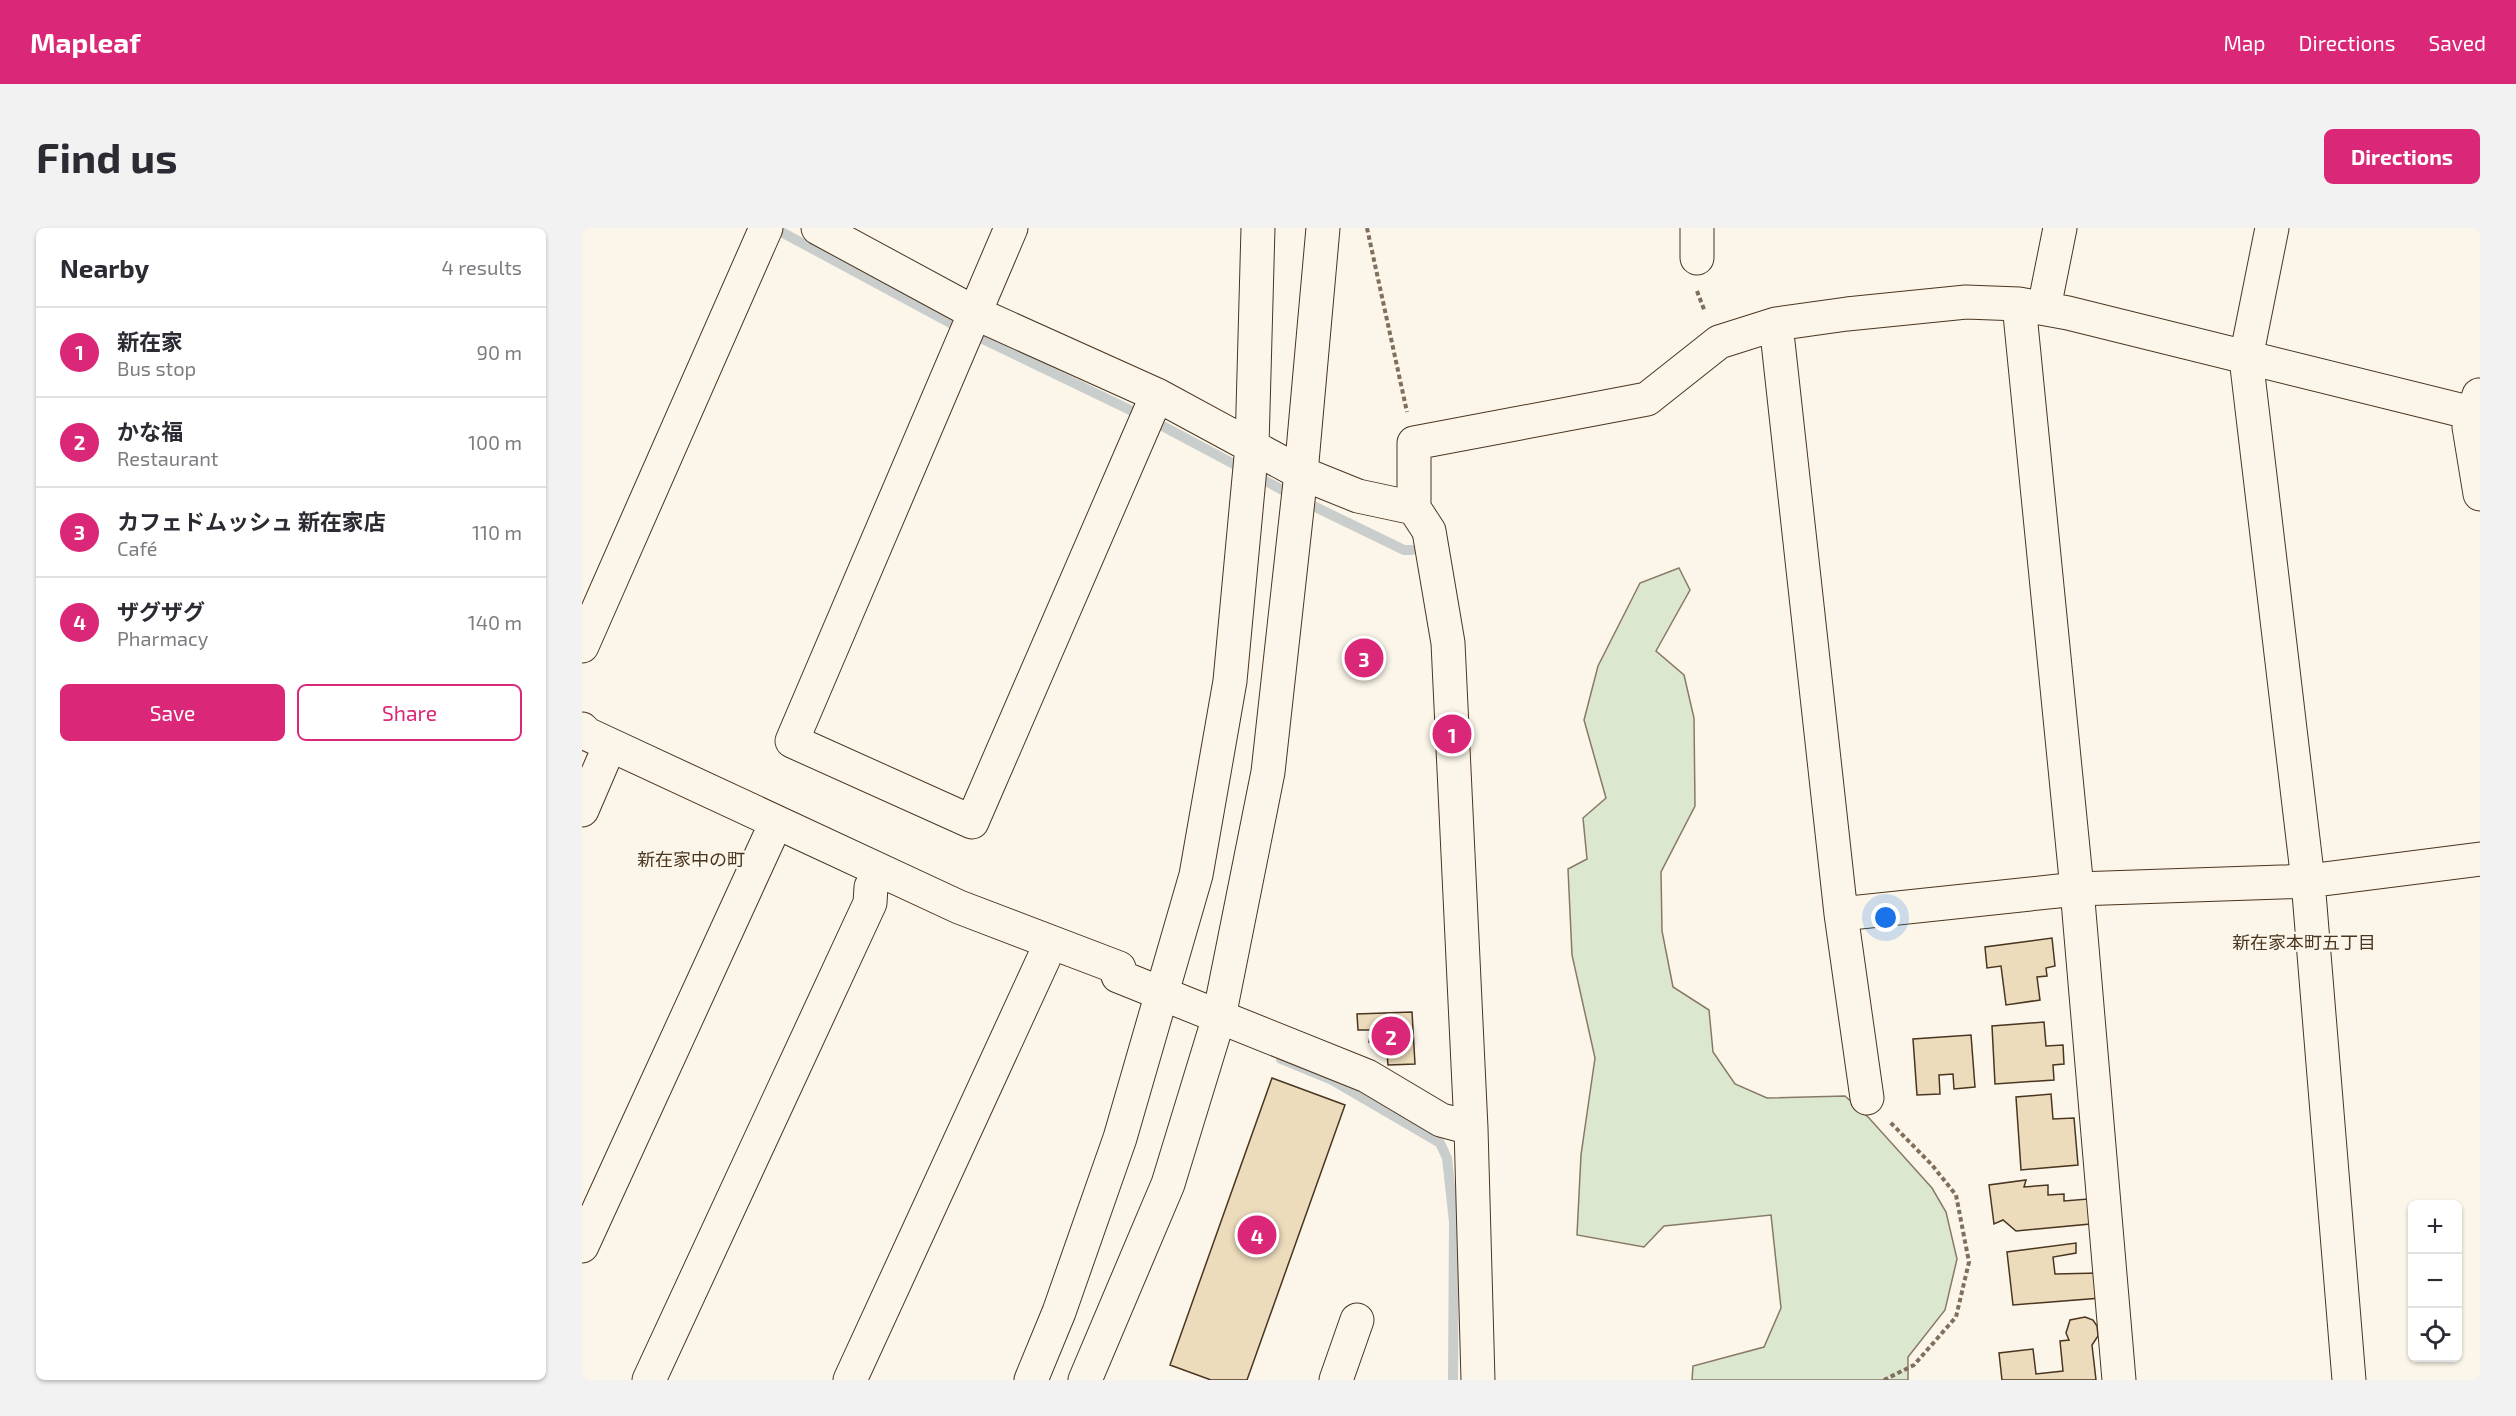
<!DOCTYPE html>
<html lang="en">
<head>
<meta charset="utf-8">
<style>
  :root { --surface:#fff; --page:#f2f2f3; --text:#2b2b33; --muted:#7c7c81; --line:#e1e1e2; --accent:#db2777 }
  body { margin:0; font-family:"Exo 2","Noto Sans JP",sans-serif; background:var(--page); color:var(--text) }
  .controls { position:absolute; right:18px; bottom:18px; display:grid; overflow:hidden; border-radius:9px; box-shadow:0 2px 4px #0004 }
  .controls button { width:54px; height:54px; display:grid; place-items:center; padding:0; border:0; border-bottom:2px solid var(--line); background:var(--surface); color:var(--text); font:30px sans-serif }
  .you { position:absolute; left:1304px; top:690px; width:21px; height:21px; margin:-15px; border:4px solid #fff; border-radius:50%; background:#1a73e8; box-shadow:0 0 0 9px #1a73e833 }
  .badge { display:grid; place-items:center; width:39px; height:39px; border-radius:50%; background:var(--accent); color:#fff; font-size:20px; font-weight:700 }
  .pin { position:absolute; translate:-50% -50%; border:3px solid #fff; box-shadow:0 2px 6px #0006 }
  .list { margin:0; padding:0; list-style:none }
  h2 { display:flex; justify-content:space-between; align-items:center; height:78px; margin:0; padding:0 24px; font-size:26px }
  h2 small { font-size:20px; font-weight:400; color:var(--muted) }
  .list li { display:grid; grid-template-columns:39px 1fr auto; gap:18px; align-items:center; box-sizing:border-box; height:90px; padding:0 24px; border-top:2px solid var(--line) }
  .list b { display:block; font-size:22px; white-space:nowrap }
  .list p { margin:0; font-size:20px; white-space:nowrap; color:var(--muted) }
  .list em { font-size:20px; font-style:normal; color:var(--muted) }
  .actions { display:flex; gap:12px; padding:18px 24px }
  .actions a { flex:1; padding:14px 0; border:2px solid var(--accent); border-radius:9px; text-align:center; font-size:21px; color:var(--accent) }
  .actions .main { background:var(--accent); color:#fff }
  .icon { flex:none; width:33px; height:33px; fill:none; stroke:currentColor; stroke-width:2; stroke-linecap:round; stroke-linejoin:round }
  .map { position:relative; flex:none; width:1898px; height:1152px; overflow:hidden; border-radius:9px }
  header { display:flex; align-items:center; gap:36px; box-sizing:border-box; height:84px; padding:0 30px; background:var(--accent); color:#fff }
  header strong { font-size:28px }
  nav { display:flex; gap:33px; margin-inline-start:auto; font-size:21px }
  .intro { display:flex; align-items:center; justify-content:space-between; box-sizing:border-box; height:144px; padding:0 36px }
  h1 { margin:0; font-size:42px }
  .button { padding:15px 27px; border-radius:9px; background:var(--accent); color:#fff; font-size:21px; font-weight:700 }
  main { display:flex; gap:36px; padding:0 36px }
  aside { flex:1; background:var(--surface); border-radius:9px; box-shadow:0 2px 4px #0004 }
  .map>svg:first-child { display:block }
</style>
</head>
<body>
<header>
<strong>Mapleaf</strong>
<nav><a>Map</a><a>Directions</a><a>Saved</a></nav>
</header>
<div class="intro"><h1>Find us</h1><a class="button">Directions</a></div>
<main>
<aside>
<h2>Nearby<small>4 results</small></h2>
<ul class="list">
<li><span class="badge">1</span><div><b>新在家</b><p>Bus stop</p></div><em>90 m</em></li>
<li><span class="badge">2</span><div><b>かな福</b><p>Restaurant</p></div><em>100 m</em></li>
<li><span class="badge">3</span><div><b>カフェドムッシュ 新在家店</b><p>Café</p></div><em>110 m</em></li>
<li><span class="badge">4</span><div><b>ザグザグ</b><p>Pharmacy</p></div><em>140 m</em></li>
</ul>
<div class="actions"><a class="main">Save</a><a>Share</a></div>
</aside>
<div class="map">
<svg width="1898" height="1152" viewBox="0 0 1898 1152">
  <rect width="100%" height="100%" fill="#fbf6e9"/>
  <path fill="#dce7d0" stroke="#887966" stroke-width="1.5" d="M 1097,340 L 1108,362 L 1074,423 L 1102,447 L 1112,490 L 1113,578 L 1079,644 L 1080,703 L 1091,759 L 1127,782 L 1131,824 L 1153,856 L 1185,870 L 1263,868 L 1287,890 L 1350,960 L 1364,984 L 1375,1031 L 1363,1082 L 1326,1129 L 1326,1152 L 1110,1152 L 1111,1138 L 1182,1119 L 1199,1080 L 1189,987 L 1082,998 L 1062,1019 L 995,1007 L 999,927 L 1013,830 L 990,727 L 986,641 L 1005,631 L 1001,590 L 1024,570 L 1002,492 L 1016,438 L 1058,355 Z"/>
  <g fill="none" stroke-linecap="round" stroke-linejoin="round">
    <path stroke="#c9cecd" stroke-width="10" d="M 192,0 L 376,99 L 573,194 L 721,273 L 822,322 L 830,322
      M 699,831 L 750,852 L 858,915 L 865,930 L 872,994 L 871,1152"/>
  </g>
  <path fill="#ecdcbc" stroke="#4a3520" stroke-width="1.5" d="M 1470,710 L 1473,738 L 1464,740 L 1465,748 L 1455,749 L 1458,772 L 1424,777 L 1419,738 L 1405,740 L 1403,719 Z
    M 830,784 L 833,836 L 806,837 L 804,813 L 787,814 L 789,802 L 776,802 L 775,786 Z
    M 1462,794 L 1464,818 L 1481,817 L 1482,836 L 1471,837 L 1472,852 L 1413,856 L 1410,798 Z
    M 1389,807 L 1393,859 L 1372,861 L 1371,846 L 1357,847 L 1358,866 L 1335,867 L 1331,811 Z
    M 690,850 L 763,877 L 665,1152 L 629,1152 L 588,1137 Z
    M 1469,866 L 1471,891 L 1492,890 L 1496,937 L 1439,942 L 1434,869 Z
    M 1444,952 L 1442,959 L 1466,957 L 1466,967 L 1482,966 L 1482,973 L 1506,971 L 1508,996 L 1434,1003 L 1421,992 L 1412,996 L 1407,957 Z
    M 1494,1015 L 1494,1025 L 1471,1029 L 1473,1046 L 1517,1045 L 1519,1070 L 1431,1077 L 1425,1024 Z
    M 1503,1089 L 1511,1092 L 1515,1098 L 1516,1108 L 1510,1117 L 1514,1152 L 1420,1152 L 1417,1125 L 1451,1121 L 1454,1146 L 1481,1143 L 1478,1113 L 1487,1112 L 1484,1105 L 1488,1092 Z"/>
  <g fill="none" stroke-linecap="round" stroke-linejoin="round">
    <g stroke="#4a3520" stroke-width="35">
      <path id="minor" d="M 236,0 L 393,85 L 575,167 L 719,245 L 776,268 L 832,280 L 847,303 L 866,415 L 889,900 L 896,1152
        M 429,0 L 210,513 L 390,594 L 575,167
        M 1690,0 L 1664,130 L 1726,653 L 1767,1152
        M 1115,30 L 1115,0
        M 1437,76 L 1495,661 L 1537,1152
        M 1462,80 L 1478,0
        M 1194,96 L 1259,686 L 1495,661 L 1726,653 L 1898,631
        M 1897,167 L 1887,199 L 1898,266
        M 832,280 L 832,215 L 1065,171 L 1137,114 L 1194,96 L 1265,86 L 1384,74 L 1437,76 L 1486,85 L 1898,187
        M 0,418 L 184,0
        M 0,501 L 5,506 L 377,679 L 537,740 L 536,748 L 785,848 L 859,892 L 889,900
        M 0,582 L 21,533
        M 1259,686 L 1285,870
        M 0,1018 L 187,610
        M 67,1152 L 288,675 L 289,659
        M 268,1152 L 462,730
        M 449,1152 L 477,1084 L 538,910 L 614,647 L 648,453 L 670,218 L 676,0
        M 503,1152 L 586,956 L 637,789 L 686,544 L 719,245 L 741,0
        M 754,1152 L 775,1092"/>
    </g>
    <path stroke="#7f6f5c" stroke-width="4" stroke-dasharray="4.5 3" stroke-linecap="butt" d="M 785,0 L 825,184
      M 1115,63 L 1123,84
      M 1302,1152 L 1332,1137 L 1374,1089 L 1387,1034 L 1374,967 L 1350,937 L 1308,894"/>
    <use href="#minor" stroke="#fbf6e9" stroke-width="33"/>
  </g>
  <g text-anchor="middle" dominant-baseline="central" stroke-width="4.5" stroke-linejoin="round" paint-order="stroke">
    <g font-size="18" fill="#4a3520" stroke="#fbf6e9">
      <text x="109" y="631">新在家中の町</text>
      <text x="1722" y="714">新在家本町五丁目</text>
    </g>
  </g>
</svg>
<div class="controls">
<button>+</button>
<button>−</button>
<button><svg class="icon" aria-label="locate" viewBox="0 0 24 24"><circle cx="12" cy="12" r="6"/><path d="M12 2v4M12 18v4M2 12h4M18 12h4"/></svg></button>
</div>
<div class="you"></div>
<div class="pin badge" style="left:870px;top:506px">1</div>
<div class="pin badge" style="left:809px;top:808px">2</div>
<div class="pin badge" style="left:782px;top:430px">3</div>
<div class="pin badge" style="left:675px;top:1007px">4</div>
</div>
</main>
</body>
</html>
